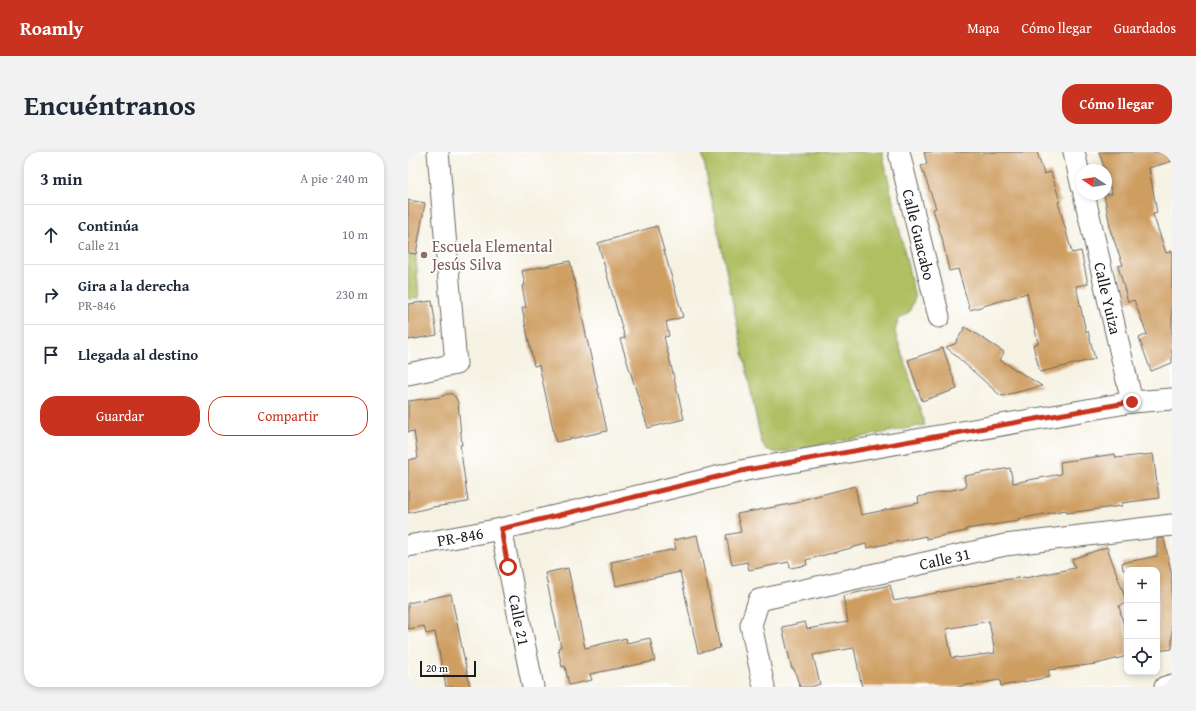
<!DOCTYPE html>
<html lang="es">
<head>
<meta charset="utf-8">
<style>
  :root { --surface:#fff; --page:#f2f2f3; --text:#1f2937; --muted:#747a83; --line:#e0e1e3; --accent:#c8321e }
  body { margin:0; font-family:"Gentium Book Plus",serif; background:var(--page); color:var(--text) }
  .controls { position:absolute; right:12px; bottom:12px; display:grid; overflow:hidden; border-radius:8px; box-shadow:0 2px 6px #0003 }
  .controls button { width:36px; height:36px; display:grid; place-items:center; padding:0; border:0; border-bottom:1px solid var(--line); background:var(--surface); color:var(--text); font:20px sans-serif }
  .compass { position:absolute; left:668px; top:12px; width:36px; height:36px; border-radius:50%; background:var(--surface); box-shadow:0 2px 6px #0003; rotate:282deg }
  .scale { position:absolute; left:12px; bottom:10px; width:56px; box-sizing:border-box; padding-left:4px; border:2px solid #1c1c1c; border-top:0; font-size:11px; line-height:14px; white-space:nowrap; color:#1c1c1c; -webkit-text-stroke:3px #fff; paint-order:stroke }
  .stop { position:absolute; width:12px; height:12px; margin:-9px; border:3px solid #c8321e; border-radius:50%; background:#fff }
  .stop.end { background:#c8321e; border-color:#fff; box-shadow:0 1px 4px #0008 }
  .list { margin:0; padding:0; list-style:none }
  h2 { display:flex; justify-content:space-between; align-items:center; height:52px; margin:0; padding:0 16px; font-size:17px }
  h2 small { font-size:13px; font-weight:400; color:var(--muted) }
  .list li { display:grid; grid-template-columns:26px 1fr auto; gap:12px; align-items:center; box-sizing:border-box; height:60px; padding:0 16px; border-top:1px solid var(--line) }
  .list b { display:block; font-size:15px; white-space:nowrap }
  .list p { margin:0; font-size:13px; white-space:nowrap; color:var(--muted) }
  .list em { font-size:13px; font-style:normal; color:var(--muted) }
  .actions { display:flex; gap:8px; padding:12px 16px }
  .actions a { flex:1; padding:9px 0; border:1px solid var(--accent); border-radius:16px; text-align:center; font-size:14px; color:var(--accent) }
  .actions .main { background:var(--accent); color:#fff }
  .icon { flex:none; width:22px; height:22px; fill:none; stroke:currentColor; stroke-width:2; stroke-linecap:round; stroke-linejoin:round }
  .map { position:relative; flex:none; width:764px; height:535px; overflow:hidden; border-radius:16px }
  header { display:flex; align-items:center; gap:24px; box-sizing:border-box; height:56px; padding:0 20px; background:var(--accent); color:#fff }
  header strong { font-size:19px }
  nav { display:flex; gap:22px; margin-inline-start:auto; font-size:14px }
  .intro { display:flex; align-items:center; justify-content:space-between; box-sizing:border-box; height:96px; padding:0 24px }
  h1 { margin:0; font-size:28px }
  .button { padding:10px 18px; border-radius:16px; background:var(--accent); color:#fff; font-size:14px; font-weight:700 }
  main { display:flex; gap:24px; padding:0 24px }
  aside { flex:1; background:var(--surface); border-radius:16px; box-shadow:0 2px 6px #0003 }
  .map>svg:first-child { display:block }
</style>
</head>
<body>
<header>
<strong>Roamly</strong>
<nav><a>Mapa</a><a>Cómo llegar</a><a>Guardados</a></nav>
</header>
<div class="intro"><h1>Encuéntranos</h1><a class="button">Cómo llegar</a></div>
<main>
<aside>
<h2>3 min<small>A pie · 240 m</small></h2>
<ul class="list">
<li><svg class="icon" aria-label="ahead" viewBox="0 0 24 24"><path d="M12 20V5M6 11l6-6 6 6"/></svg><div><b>Continúa</b><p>Calle 21</p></div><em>10 m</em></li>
<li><svg class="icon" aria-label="right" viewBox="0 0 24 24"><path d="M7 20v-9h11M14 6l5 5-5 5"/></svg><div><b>Gira a la derecha</b><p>PR-846</p></div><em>230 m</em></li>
<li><svg class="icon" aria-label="arrive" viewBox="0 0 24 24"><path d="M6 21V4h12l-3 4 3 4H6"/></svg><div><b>Llegada al destino</b></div></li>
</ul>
<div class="actions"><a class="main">Guardar</a><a>Compartir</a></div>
</aside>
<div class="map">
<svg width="764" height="535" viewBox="0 0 764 535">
  <rect width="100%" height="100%" fill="#fff"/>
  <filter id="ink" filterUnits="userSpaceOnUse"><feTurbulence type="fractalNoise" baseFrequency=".025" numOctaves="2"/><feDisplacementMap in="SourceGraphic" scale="8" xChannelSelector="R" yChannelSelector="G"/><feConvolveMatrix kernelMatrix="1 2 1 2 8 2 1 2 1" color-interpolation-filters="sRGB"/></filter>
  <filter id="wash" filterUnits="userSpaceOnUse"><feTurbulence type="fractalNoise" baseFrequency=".012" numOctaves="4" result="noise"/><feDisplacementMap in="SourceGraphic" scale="16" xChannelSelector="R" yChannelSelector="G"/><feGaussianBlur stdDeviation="0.9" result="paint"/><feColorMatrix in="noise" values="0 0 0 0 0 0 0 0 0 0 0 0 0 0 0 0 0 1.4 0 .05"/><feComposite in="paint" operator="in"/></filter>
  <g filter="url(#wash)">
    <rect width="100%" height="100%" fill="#f6f2e3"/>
    <path fill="#afbf62" stroke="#666e3f" d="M 294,0 L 474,0 L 507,146 L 501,160 L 490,168 L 487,180 L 517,273 L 369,301 L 358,297 L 353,289 Z
      M 6,78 L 11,146 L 0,147 L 0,79 Z"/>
    <g id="blocks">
      <path fill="#ce9d60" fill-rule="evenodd" d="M 516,0 L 629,0 L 636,22 L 643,20 L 652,49 L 650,50 L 664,101 L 673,99 L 680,132 L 668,134 L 678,180 L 680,179 L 687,207 L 632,220 L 625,193 L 630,191 L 619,141 L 562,158 L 550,117 L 541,119 L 534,86 L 525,57 L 528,56 L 513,14 L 519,12 Z
        M 691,0 L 764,0 L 764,9 L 741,16 L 749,61 L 745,62 L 758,101 L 764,99 L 764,211 L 743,219 L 731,186 L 739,182 L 726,148 L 720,150 L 710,114 L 715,113 L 703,80 L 696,42 L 704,42 L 698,23 L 698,18 L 697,18 Z
        M 0,48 L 17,51 L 8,102 L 0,101 Z
        M 249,74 L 275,165 L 258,170 L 261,184 L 256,185 L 276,267 L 240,276 L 212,187 L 217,186 L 190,91 Z
        M 162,109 L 199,279 L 148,290 L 131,213 L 126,214 L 114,156 L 118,155 L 114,134 L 117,133 L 114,119 Z
        M 24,149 L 29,183 L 0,188 L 0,152 Z
        M 557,175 L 596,200 L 592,208 L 634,234 L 593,244 L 538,195 L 547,192 Z
        M 535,196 L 549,237 L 514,249 L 500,208 Z
        M 39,242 L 44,242 L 48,246 L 50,251 L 54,293 L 52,293 L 60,350 L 25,355 L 0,361 L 0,308 L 10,306 L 6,279 L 0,280 L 0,249 L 32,245 Z
        M 707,302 L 708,306 L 745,302 L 751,346 L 714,351 L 714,354 L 659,361 L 658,358 L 610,367 L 611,369 L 558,377 L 558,379 L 518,387 L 518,384 L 459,396 L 458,392 L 398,408 L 399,413 L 382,416 L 381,410 L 341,418 L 339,410 L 324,413 L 318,383 L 333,380 L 329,362 L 393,350 L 393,348 L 447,334 L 453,363 L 511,351 L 510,345 L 558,335 L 556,324 L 602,316 L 605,331 L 653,322 L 652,310 Z
        M 289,383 L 312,496 L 290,501 L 272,420 L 208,434 L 203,410 L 268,397 L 266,388 Z
        M 756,386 L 764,425 L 764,497 L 749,499 L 749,418 L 715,418 L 714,411 L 749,404 L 749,387 Z
        M 699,395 L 719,451 L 711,454 L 719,486 L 719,504 L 688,512 L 640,518 L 642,525 L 593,534 L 592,528 L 553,534 L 553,535 L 454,535 L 446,496 L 405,503 L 412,532 L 403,535 L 392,535 L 386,517 L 384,517 L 374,475 L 397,470 L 399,477 L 440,470 L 435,444 L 482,433 L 486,449 L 580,431 L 580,430 L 617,425 L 617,426 L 667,416 L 664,407 ZM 581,469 L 587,501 L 550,506 L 550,505 L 544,506 L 538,477 Z
        M 160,416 L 177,496 L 218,486 L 219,491 L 242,486 L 247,509 L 182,522 L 184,528 L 161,533 L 157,514 L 154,515 L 150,496 L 153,495 L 137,421 Z
        M 43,442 L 62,535 L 38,535 L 27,480 L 18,482 L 16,474 L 0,477 L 0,451 Z"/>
    </g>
  </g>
  <g filter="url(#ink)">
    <use href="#blocks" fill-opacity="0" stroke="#686762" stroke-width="1"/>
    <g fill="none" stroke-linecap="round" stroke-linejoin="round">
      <g stroke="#686762" stroke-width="23">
        <g id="minor">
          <path id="s1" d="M 491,0 L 531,165"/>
          <path d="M 666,0 L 674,35"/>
          <path id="s2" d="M 676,42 L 724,250"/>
          <path d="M 0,222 L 48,212 L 30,0"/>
          <path id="s3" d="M 93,377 L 125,535"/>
          <path id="s4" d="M 0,394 L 93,377 L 338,318 L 724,250 L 764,247"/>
          <path id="s5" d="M 356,535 L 343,473 L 351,448 L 597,393 L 764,373"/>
          <path d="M 757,535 L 764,533"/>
        </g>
      </g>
      <use href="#minor" stroke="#fff" stroke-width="21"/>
    </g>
  </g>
  <g fill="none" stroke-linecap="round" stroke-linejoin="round" filter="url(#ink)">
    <path stroke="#c8321e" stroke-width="5" d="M 100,415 L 93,377 L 338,318 L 724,250"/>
  </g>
  <circle fill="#8d6e63" stroke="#fff" stroke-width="1.5" cx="16" cy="103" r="4"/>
  <g text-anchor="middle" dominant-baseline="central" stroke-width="3.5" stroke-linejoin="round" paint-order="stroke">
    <g font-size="16" fill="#1c1c1c" stroke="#fff">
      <text stroke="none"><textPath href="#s1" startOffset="85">Calle Guacabo</textPath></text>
      <text stroke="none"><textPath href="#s2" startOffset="107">Calle Yuiza</textPath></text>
      <text stroke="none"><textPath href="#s4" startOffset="53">PR-846</textPath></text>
      <text stroke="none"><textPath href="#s5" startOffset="280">Calle 31</textPath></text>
      <text stroke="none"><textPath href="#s3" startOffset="93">Calle 21</textPath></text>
    </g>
    <g font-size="16" fill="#785e54" stroke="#fff" text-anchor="start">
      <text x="24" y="94">Escuela Elemental<tspan x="24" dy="18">Jesús Silva</tspan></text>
    </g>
  </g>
</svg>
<div class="controls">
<button>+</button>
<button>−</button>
<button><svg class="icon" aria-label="locate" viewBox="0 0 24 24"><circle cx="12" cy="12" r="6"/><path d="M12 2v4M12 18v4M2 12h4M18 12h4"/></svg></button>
</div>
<svg class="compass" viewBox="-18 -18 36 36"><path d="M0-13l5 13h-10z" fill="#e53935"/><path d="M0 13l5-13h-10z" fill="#747a83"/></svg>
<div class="scale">20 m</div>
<div class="stop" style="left:100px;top:415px"></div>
<div class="stop end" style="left:724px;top:250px"></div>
</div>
</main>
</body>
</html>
